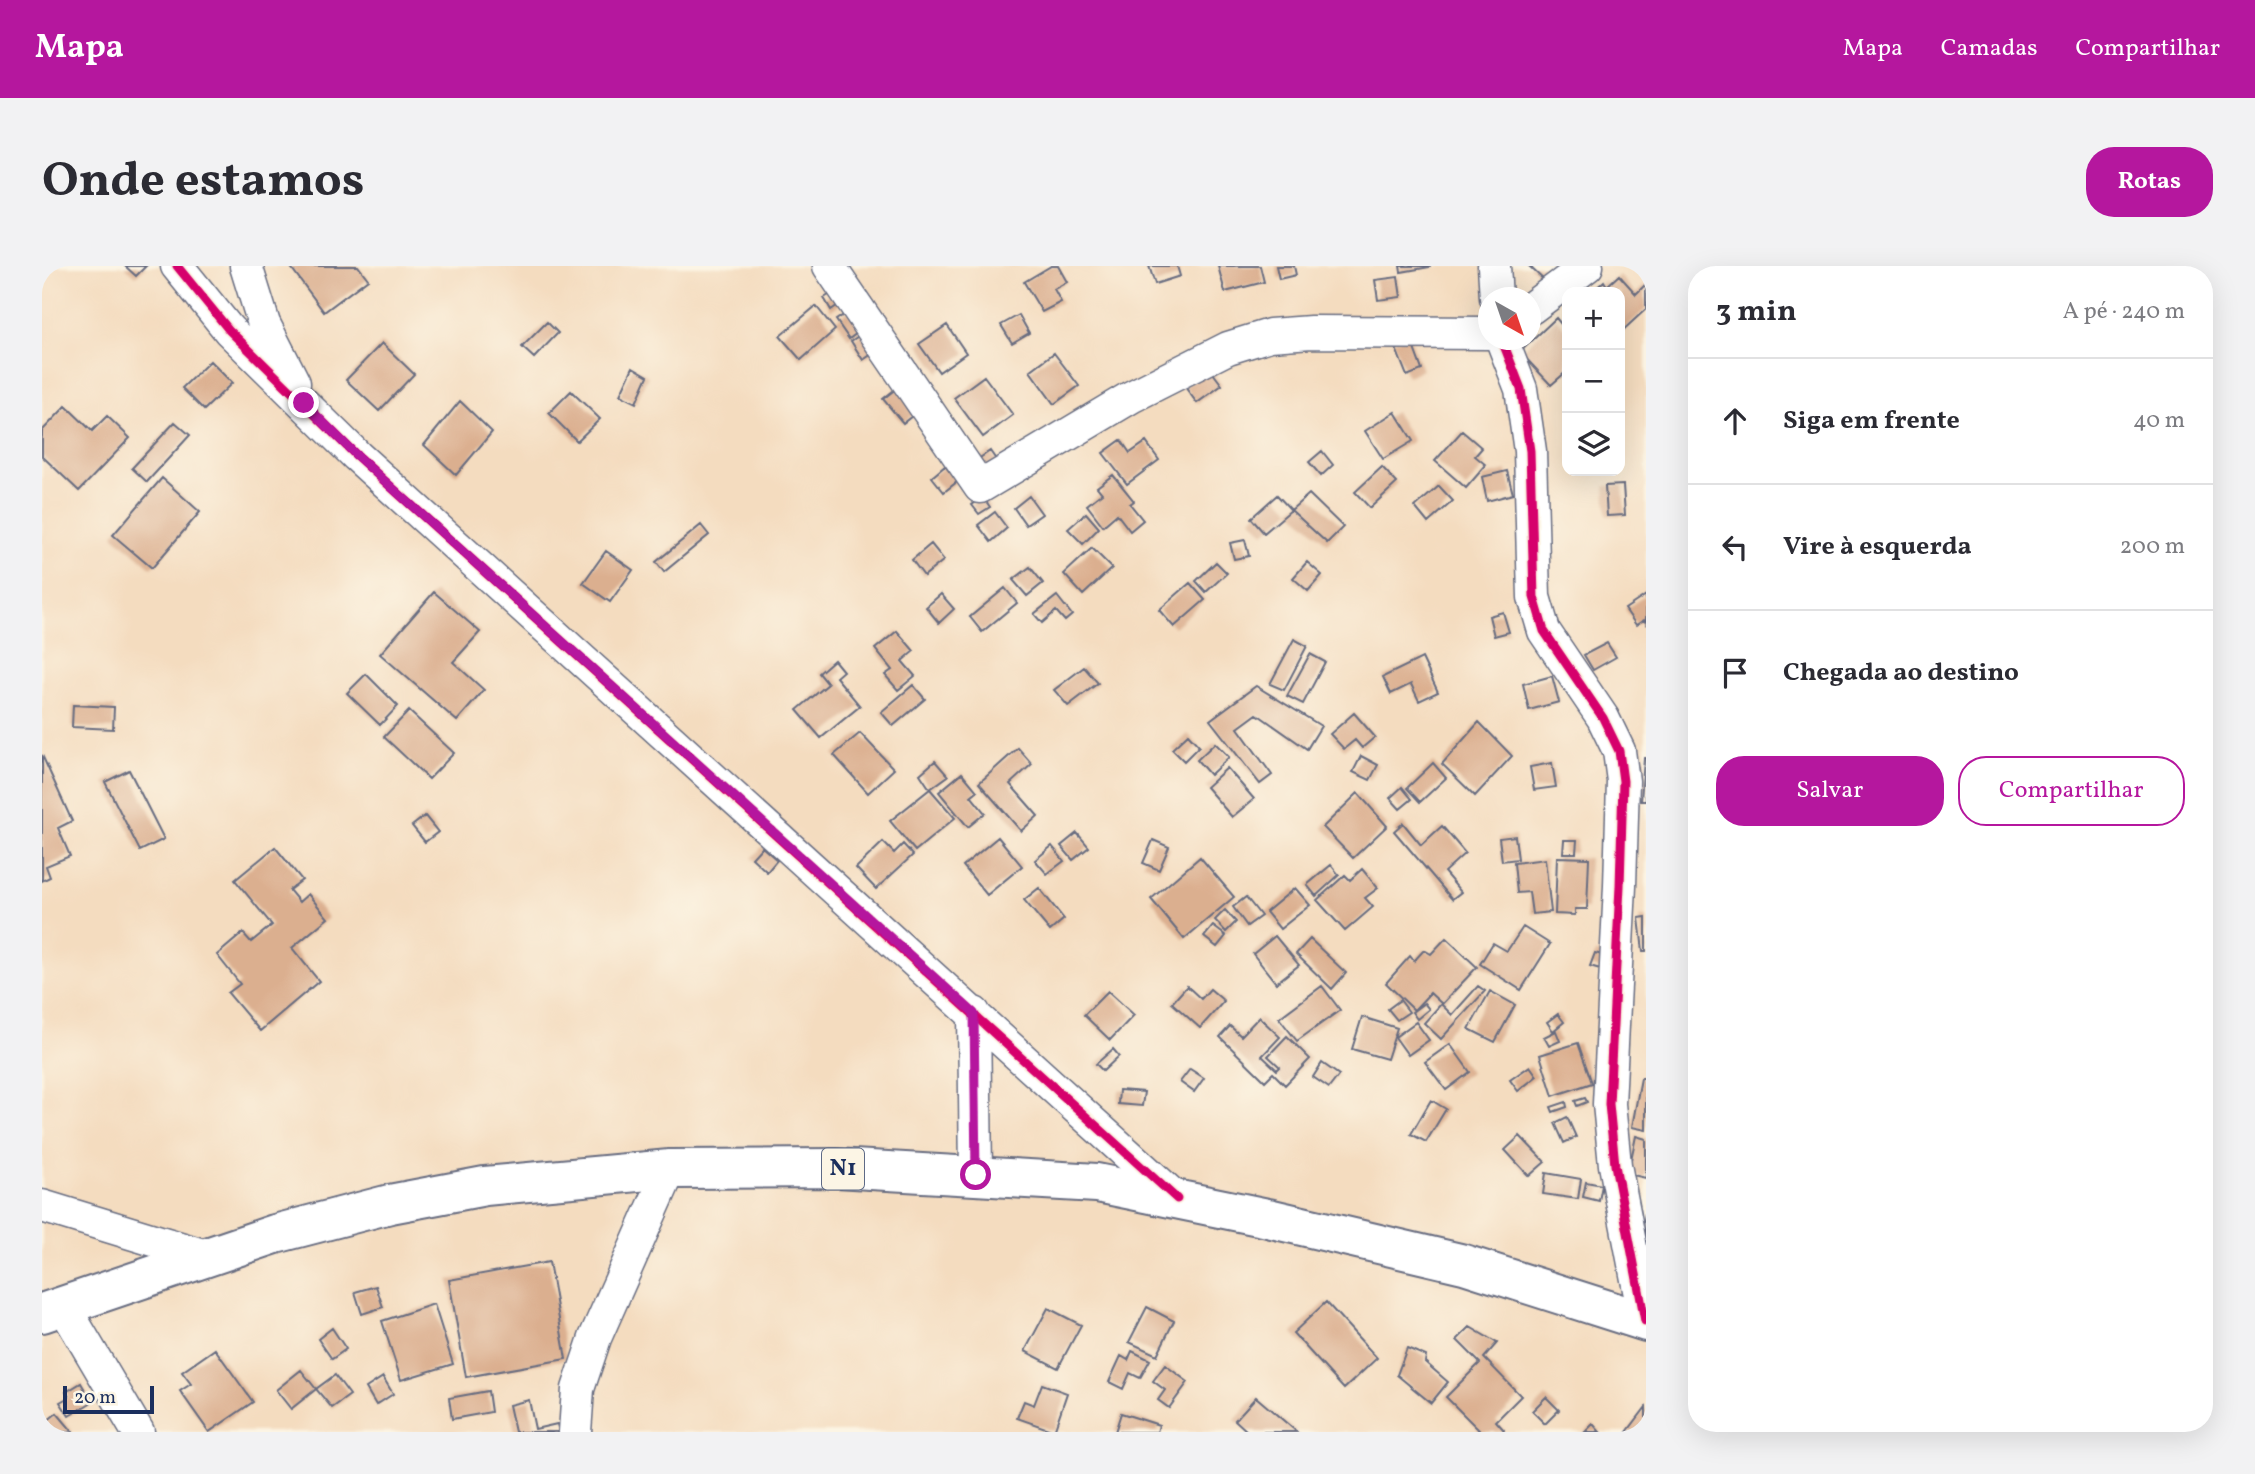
<!DOCTYPE html>
<html lang="pt">
<head>
<meta charset="utf-8">
<style>
  :root { --surface:#fff; --page:#f2f2f3; --text:#2b2b33; --muted:#7c7c81; --line:#e1e1e2; --accent:#b5179e }
  body { margin:0; font-family:Vollkorn,serif; background:var(--page); color:var(--text) }
  .controls { position:absolute; right:21px; top:21px; display:grid; overflow:hidden; border-radius:14px; box-shadow:0 7px 28px #0002 }
  .controls button { width:63px; height:63px; display:grid; place-items:center; padding:0; border:0; border-bottom:2px solid var(--line); background:var(--surface); color:var(--text); font:35px sans-serif }
  .compass { position:absolute; left:1436px; top:21px; width:63px; height:63px; border-radius:50%; background:var(--surface); box-shadow:0 7px 28px #0002; rotate:140deg }
  .scale { position:absolute; left:21px; bottom:18px; width:91px; box-sizing:border-box; padding-left:7px; border:4px solid #1b2f5e; border-top:0; font-size:19px; line-height:24px; white-space:nowrap; color:#1b2f5e; -webkit-text-stroke:5px #fcf5e5; paint-order:stroke }
  .stop { position:absolute; width:21px; height:21px; margin:-16px; border:5px solid #b5179e; border-radius:50%; background:#fff }
  .stop.end { background:#b5179e; border-color:#fff; box-shadow:0 2px 7px #0008 }
  .list { margin:0; padding:0; list-style:none }
  h2 { display:flex; justify-content:space-between; align-items:center; height:91px; margin:0; padding:0 28px; font-size:30px }
  h2 small { font-size:23px; font-weight:400; color:var(--muted) }
  .list li { display:grid; grid-template-columns:46px 1fr auto; gap:21px; align-items:center; box-sizing:border-box; height:126px; padding:0 28px; border-top:2px solid var(--line) }
  .list b { display:block; font-size:26px; white-space:nowrap }
  .list em { font-size:23px; font-style:normal; color:var(--muted) }
  .actions { display:flex; gap:14px; padding:21px 28px }
  .actions a { flex:1; padding:16px 0; border:2px solid var(--accent); border-radius:28px; text-align:center; font-size:24px; color:var(--accent) }
  .actions .main { background:var(--accent); color:#fff }
  .icon { flex:none; width:38px; height:38px; fill:none; stroke:currentColor; stroke-width:2; stroke-linecap:round; stroke-linejoin:round }
  .map { position:relative; flex:none; width:1604px; height:1166px; overflow:hidden; border-radius:28px }
  header { display:flex; align-items:center; gap:42px; box-sizing:border-box; height:98px; padding:0 35px; background:var(--accent); color:#fff }
  header strong { font-size:33px }
  nav { display:flex; gap:38px; margin-inline-start:auto; font-size:24px }
  .intro { display:flex; align-items:center; justify-content:space-between; box-sizing:border-box; height:168px; padding:0 42px }
  h1 { margin:0; font-size:49px }
  .button { padding:18px 32px; border-radius:28px; background:var(--accent); color:#fff; font-size:24px; font-weight:700 }
  main { display:flex; gap:42px; padding:0 42px }
  aside { flex:1; background:var(--surface); border-radius:28px; box-shadow:0 7px 28px #0002 }
  .map>svg:first-child { display:block }
</style>
</head>
<body>
<header>
<strong>Mapa</strong>
<nav><a>Mapa</a><a>Camadas</a><a>Compartilhar</a></nav>
</header>
<div class="intro"><h1>Onde estamos</h1><a class="button">Rotas</a></div>
<main>
<div class="map">
<svg width="1604" height="1166" viewBox="0 0 1604 1166">
  <rect width="100%" height="100%" fill="#fcf5e5"/>
  <filter id="ink" filterUnits="userSpaceOnUse"><feTurbulence type="fractalNoise" baseFrequency=".0143" numOctaves="2"/><feDisplacementMap in="SourceGraphic" scale="14" xChannelSelector="R" yChannelSelector="G"/><feConvolveMatrix kernelMatrix="1 2 1 2 8 2 1 2 1" color-interpolation-filters="sRGB"/></filter>
  <filter id="wash" filterUnits="userSpaceOnUse"><feTurbulence type="fractalNoise" baseFrequency=".00686" numOctaves="4" result="noise"/><feDisplacementMap in="SourceGraphic" scale="28" xChannelSelector="R" yChannelSelector="G"/><feGaussianBlur stdDeviation="1.57" result="paint"/><feColorMatrix in="noise" values="0 0 0 0 0 0 0 0 0 0 0 0 0 0 0 0 0 1.4 0 .05"/><feComposite in="paint" operator="in"/></filter>
  <g filter="url(#wash)">
    <rect width="100%" height="100%" fill="#f4dcbf"/>
    <g id="blocks">
      <path fill="#dbaf8f" d="M 83,0 L 104,0 L 94,10 Z
        M 248,0 L 316,0 L 326,13 L 282,46 Z
        M 1009,0 L 1016,0 L 1025,16 L 1012,23 L 1019,36 L 1000,46 L 982,16 Z
        M 1107,0 L 1135,0 L 1138,10 L 1113,18 Z
        M 1176,0 L 1218,0 L 1222,16 L 1183,26 Z
        M 1234,0 L 1252,0 L 1254,9 L 1237,13 Z
        M 1358,0 L 1388,0 L 1388,1 L 1359,6 Z
        M 1487,0 L 1521,0 L 1505,17 Z
        M 1577,9 L 1594,28 L 1604,18 L 1604,43 L 1578,67 L 1578,26 L 1550,26 L 1562,15 L 1565,20 Z
        M 1356,11 L 1359,31 L 1336,34 L 1333,14 Z
        M 792,26 L 799,37 L 789,44 L 782,32 Z
        M 774,40 L 793,64 L 759,94 L 738,70 Z
        M 806,46 L 819,64 L 807,73 L 794,54 Z
        M 977,49 L 987,67 L 970,77 L 959,59 Z
        M 1514,52 L 1525,65 L 1525,105 L 1509,119 L 1478,86 Z
        M 505,56 L 516,67 L 492,92 L 480,81 Z
        M 905,59 L 924,87 L 897,106 L 877,78 Z
        M 821,67 L 833,86 L 821,94 L 809,75 Z
        M 1367,69 L 1380,104 L 1365,110 L 1351,75 Z
        M 340,77 L 372,108 L 337,145 L 304,114 Z
        M 1012,87 L 1037,120 L 1012,138 L 988,105 Z
        M 168,95 L 190,117 L 162,144 L 140,122 Z
        M 591,101 L 606,110 L 594,137 L 578,129 Z
        M 1168,103 L 1180,119 L 1155,137 L 1143,121 Z
        M 942,110 L 971,149 L 941,171 L 912,132 Z
        M 855,122 L 875,146 L 861,157 L 841,133 Z
        M 529,125 L 558,153 L 535,175 L 507,147 Z
        M 418,135 L 450,166 L 414,209 L 382,179 Z
        M 24,140 L 50,165 L 65,150 L 88,172 L 37,225 L 0,190 L 0,165 Z
        M 1353,146 L 1371,175 L 1341,193 L 1323,165 Z
        M 133,156 L 148,169 L 105,216 L 90,202 Z
        M 1420,165 L 1440,182 L 1433,190 L 1444,199 L 1424,222 L 1393,195 Z
        M 1079,174 L 1088,187 L 1104,176 L 1117,194 L 1085,218 L 1061,187 Z
        M 948,185 L 957,198 L 942,209 L 932,196 Z
        M 1280,185 L 1291,199 L 1279,210 L 1267,196 Z
        M 903,200 L 916,215 L 902,226 L 890,211 Z
        M 1340,201 L 1355,217 L 1328,242 L 1313,226 Z
        M 1465,205 L 1471,228 L 1445,235 L 1440,211 Z
        M 1071,209 L 1092,235 L 1088,238 L 1101,254 L 1088,265 L 1075,248 L 1061,260 L 1045,239 L 1060,227 L 1055,221 Z
        M 120,212 L 158,246 L 110,302 L 71,269 Z
        M 1581,219 L 1583,249 L 1565,250 L 1563,220 Z
        M 1397,220 L 1411,235 L 1386,257 L 1373,241 Z
        M 1267,228 L 1301,261 L 1285,277 L 1249,244 Z
        M 1235,229 L 1249,244 L 1222,267 L 1209,252 Z
        M 987,230 L 1000,248 L 984,259 L 972,242 Z
        M 941,231 L 948,241 L 937,248 L 930,239 Z
        M 953,246 L 965,262 L 949,276 L 936,259 Z
        M 1044,247 L 1057,262 L 1041,278 L 1026,263 Z
        M 659,259 L 667,269 L 622,306 L 614,296 Z
        M 1203,274 L 1207,290 L 1192,293 L 1188,277 Z
        M 889,278 L 902,294 L 882,310 L 870,294 Z
        M 1050,282 L 1070,302 L 1041,329 L 1022,308 Z
        M 564,285 L 591,304 L 568,336 L 541,317 Z
        M 1174,296 L 1185,307 L 1164,326 L 1154,315 Z
        M 1265,296 L 1280,309 L 1266,325 L 1251,312 Z
        M 988,301 L 1001,317 L 985,330 L 971,314 Z
        M 1148,317 L 1163,334 L 1132,361 L 1117,344 Z
        M 963,322 L 975,337 L 940,366 L 928,351 Z
        M 392,326 L 438,366 L 411,396 L 442,424 L 415,455 L 338,388 Z
        M 899,328 L 912,343 L 897,357 L 884,341 Z
        M 1604,329 L 1604,357 L 1602,354 L 1594,359 L 1583,343 Z
        M 1015,330 L 1030,349 L 1023,355 L 1014,345 L 1000,357 L 992,348 Z
        M 1461,346 L 1467,366 L 1452,370 L 1447,350 Z
        M 855,365 L 872,385 L 860,395 L 873,410 L 856,424 L 843,409 L 850,404 L 833,383 Z
        M 1252,373 L 1265,380 L 1242,424 L 1228,418 Z
        M 1565,377 L 1574,391 L 1551,404 L 1542,389 Z
        M 1268,388 L 1283,396 L 1261,438 L 1245,430 Z
        M 1380,392 L 1396,426 L 1377,435 L 1369,418 L 1349,428 L 1341,411 Z
        M 792,394 L 801,405 L 794,411 L 818,440 L 779,472 L 755,444 L 786,418 L 777,407 Z
        M 1042,401 L 1056,417 L 1026,440 L 1012,424 Z
        M 324,408 L 356,440 L 338,459 L 305,427 Z
        M 1510,410 L 1517,436 L 1487,444 L 1481,418 Z
        M 871,419 L 883,433 L 851,460 L 839,446 Z
        M 1214,420 L 1279,460 L 1265,483 L 1215,448 L 1196,462 L 1230,509 L 1218,518 L 1168,454 Z
        M 31,439 L 72,441 L 71,463 L 30,461 Z
        M 367,445 L 412,487 L 387,513 L 342,471 Z
        M 1312,447 L 1333,471 L 1320,482 L 1313,474 L 1302,483 L 1288,468 Z
        M 1437,456 L 1470,490 L 1433,530 L 1400,498 Z
        M 818,467 L 852,503 L 826,527 L 792,489 Z
        M 1146,468 L 1157,480 L 1142,495 L 1130,483 Z
        M 1173,477 L 1187,491 L 1168,509 L 1155,494 Z
        M 976,482 L 990,498 L 968,518 L 996,550 L 979,565 L 937,517 Z
        M 0,489 L 30,555 L 16,562 L 28,590 L 4,600 L 8,611 L 0,615 Z
        M 1319,490 L 1336,499 L 1328,514 L 1311,506 Z
        M 1602,492 L 1604,492 L 1604,535 L 1599,535 Z
        M 893,495 L 906,510 L 888,523 L 878,508 Z
        M 1391,497 L 1404,512 L 1378,536 L 1365,522 Z
        M 1510,497 L 1514,521 L 1492,524 L 1488,501 Z
        M 1185,502 L 1212,533 L 1190,551 L 1164,521 Z
        M 87,504 L 122,573 L 98,585 L 63,516 Z
        M 920,507 L 935,525 L 929,530 L 943,547 L 926,561 L 897,526 Z
        M 1360,521 L 1370,533 L 1358,543 L 1348,532 Z
        M 888,523 L 913,552 L 873,585 L 848,555 Z
        M 1316,527 L 1345,560 L 1311,592 L 1281,561 Z
        M 383,550 L 396,566 L 383,576 L 370,560 Z
        M 1361,557 L 1379,579 L 1400,560 L 1423,587 L 1402,606 L 1419,626 L 1410,633 L 1352,565 Z
        M 1035,567 L 1047,581 L 1031,594 L 1019,580 Z
        M 1473,570 L 1476,593 L 1460,595 L 1457,572 Z
        M 956,571 L 980,600 L 945,629 L 921,600 Z
        M 1111,574 L 1127,581 L 1117,604 L 1101,597 Z
        M 1522,574 L 1535,574 L 1534,587 L 1521,587 Z
        M 841,576 L 852,587 L 861,578 L 871,589 L 834,623 L 814,602 Z
        M 1010,580 L 1022,595 L 1005,608 L 993,594 Z
        M 233,581 L 260,614 L 247,624 L 257,636 L 266,628 L 286,652 L 250,682 L 277,715 L 218,765 L 186,727 L 198,718 L 175,689 L 201,667 L 209,676 L 230,659 L 193,614 Z
        M 720,581 L 735,594 L 725,606 L 710,592 Z
        M 1158,591 L 1192,631 L 1142,673 L 1109,633 Z
        M 1515,591 L 1547,592 L 1545,643 L 1533,643 L 1533,649 L 1513,648 Z
        M 1503,593 L 1509,646 L 1490,648 L 1487,626 L 1475,627 L 1472,597 Z
        M 1289,599 L 1297,609 L 1274,630 L 1265,619 Z
        M 1320,603 L 1336,622 L 1323,632 L 1331,641 L 1303,665 L 1275,634 L 1303,609 L 1308,614 Z
        M 997,622 L 1022,653 L 1008,665 L 982,634 Z
        M 1253,622 L 1268,639 L 1238,663 L 1224,646 Z
        M 1204,631 L 1219,650 L 1205,660 L 1191,641 Z
        M 1183,644 L 1194,656 L 1184,666 L 1173,654 Z
        M 1604,651 L 1604,685 L 1601,685 L 1597,652 Z
        M 1171,660 L 1184,670 L 1175,681 L 1162,671 Z
        M 1481,661 L 1508,678 L 1479,724 L 1438,698 L 1451,677 L 1465,685 Z
        M 1233,670 L 1257,699 L 1234,717 L 1211,688 Z
        M 1404,672 L 1435,701 L 1400,738 L 1388,727 L 1372,744 L 1344,717 L 1368,690 L 1372,695 L 1382,684 L 1389,688 Z
        M 1268,673 L 1304,707 L 1290,723 L 1254,688 Z
        M 1553,687 L 1570,692 L 1565,705 L 1548,700 Z
        M 1145,720 L 1159,733 L 1168,723 L 1182,735 L 1158,762 L 1130,737 Z
        M 1280,720 L 1298,744 L 1255,775 L 1237,752 Z
        M 1436,720 L 1443,725 L 1399,773 L 1382,757 L 1399,738 L 1410,749 Z
        M 1066,725 L 1092,749 L 1068,774 L 1042,749 Z
        M 1448,725 L 1473,739 L 1453,776 L 1427,763 Z
        M 1358,734 L 1367,746 L 1355,754 L 1346,743 Z
        M 1382,737 L 1387,743 L 1375,753 L 1370,746 Z
        M 1516,748 L 1522,756 L 1511,765 L 1505,756 Z
        M 1217,751 L 1238,771 L 1220,790 L 1235,804 L 1238,801 L 1226,790 L 1245,770 L 1268,793 L 1243,819 L 1231,807 L 1223,815 L 1178,771 L 1188,760 L 1199,770 Z
        M 1320,751 L 1355,762 L 1345,793 L 1310,783 Z
        M 1374,756 L 1387,774 L 1366,789 L 1353,771 Z
        M 1514,765 L 1518,775 L 1507,780 L 1502,771 Z
        M 1536,777 L 1550,817 L 1511,830 L 1498,789 Z
        M 1408,778 L 1428,806 L 1404,824 L 1383,796 Z
        M 1071,783 L 1077,790 L 1061,805 L 1054,798 Z
        M 1280,797 L 1297,809 L 1287,822 L 1271,811 Z
        M 1488,800 L 1495,810 L 1476,825 L 1468,814 Z
        M 1148,803 L 1162,812 L 1152,826 L 1138,816 Z
        M 1599,812 L 1604,812 L 1604,864 L 1590,861 Z
        M 1077,824 L 1102,826 L 1100,840 L 1076,838 Z
        M 1543,832 L 1545,836 L 1535,840 L 1533,835 Z
        M 1389,834 L 1404,843 L 1384,876 L 1369,868 Z
        M 1524,836 L 1525,841 L 1511,846 L 1509,841 Z
        M 1525,851 L 1534,871 L 1522,877 L 1513,857 Z
        M 1478,870 L 1503,896 L 1487,910 L 1463,884 Z
        M 1594,870 L 1604,873 L 1604,912 L 1586,908 Z
        M 1504,907 L 1539,913 L 1536,933 L 1501,928 Z
        M 1544,916 L 1560,919 L 1557,935 L 1541,931 Z
        M 1603,949 L 1604,950 L 1604,983 L 1597,982 Z
        M 507,996 L 524,1093 L 424,1111 L 407,1014 Z
        M 334,1020 L 341,1041 L 320,1048 L 313,1026 Z
        M 1284,1036 L 1335,1092 L 1302,1123 L 1251,1067 Z
        M 392,1038 L 411,1098 L 359,1114 L 340,1055 Z
        M 1105,1041 L 1132,1055 L 1115,1089 L 1087,1076 Z
        M 1006,1042 L 1039,1059 L 1016,1102 L 983,1085 Z
        M 1428,1061 L 1455,1077 L 1442,1092 L 1479,1130 L 1454,1155 L 1462,1164 L 1461,1166 L 1435,1166 L 1437,1164 L 1404,1131 L 1438,1097 L 1415,1074 Z
        M 290,1062 L 304,1083 L 290,1093 L 276,1073 Z
        M 1365,1082 L 1384,1090 L 1383,1096 L 1406,1116 L 1389,1137 L 1355,1109 Z
        M 173,1083 L 211,1136 L 167,1166 L 138,1125 L 149,1118 L 140,1106 Z
        M 1090,1085 L 1108,1094 L 1098,1112 L 1088,1107 L 1081,1123 L 1067,1116 L 1079,1090 L 1086,1094 Z
        M 1123,1099 L 1146,1116 L 1127,1142 L 1116,1134 L 1123,1124 L 1111,1115 Z
        M 259,1104 L 274,1123 L 249,1143 L 234,1124 Z
        M 293,1109 L 308,1129 L 290,1142 L 274,1123 Z
        M 341,1111 L 351,1128 L 334,1139 L 324,1122 Z
        M 39,1117 L 50,1136 L 27,1150 L 18,1136 L 27,1131 L 24,1126 Z
        M 1000,1118 L 1025,1127 L 1012,1165 L 975,1152 L 982,1135 L 992,1139 Z
        M 446,1125 L 449,1146 L 410,1153 L 407,1132 Z
        M 1214,1131 L 1255,1166 L 1206,1166 L 1193,1154 Z
        M 1504,1131 L 1517,1144 L 1503,1158 L 1490,1145 Z
        M 487,1134 L 493,1163 L 515,1158 L 517,1166 L 473,1166 L 467,1139 Z
        M 1604,1141 L 1604,1166 L 1585,1166 Z
        M 15,1147 L 31,1166 L 0,1166 L 0,1159 Z
        M 1079,1147 L 1117,1159 L 1115,1166 L 1073,1166 Z
        M 1551,1158 L 1558,1166 L 1543,1166 Z"/>
    </g>
  </g>
  <g filter="url(#ink)">
    <use href="#blocks" fill-opacity="0" stroke="#676c80" stroke-width="2"/>
    <g fill="none" stroke-linecap="round" stroke-linejoin="round">
      <g stroke="#676c80" stroke-width="35">
        <path id="minor" d="M 135,0 L 187,64 L 315,190 L 1135,933
          M 204,0 L 222,58 L 252,117
          M 787,0 L 938,221 L 1089,131 L 1186,82 L 1228,69 L 1269,66 L 1447,67
          M 1452,0 L 1454,32
          M 1489,42 L 1545,0
          M 1460,74 L 1479,123 L 1488,185 L 1492,331 L 1502,365 L 1561,452 L 1577,485 L 1581,515 L 1578,620 L 1567,838 L 1573,899 L 1603,1055
          M 932,747 L 934,909
          M 0,940 L 164,990
          M 21,1039 L 96,1166
          M 533,1166 L 536,1123 L 553,1072 L 628,903"/>
      </g>
      <g stroke="#676c80" stroke-width="42">
        <path id="highway" d="M 0,1047 L 233,968 L 348,938 L 443,920 L 628,903 L 794,902 L 1055,917 L 1226,952 L 1422,998 L 1604,1056"/>
      </g>
      <use href="#minor" stroke="#fff" stroke-width="32"/>
      <use href="#highway" stroke="#fff" stroke-width="38"/>
      <g stroke="#fcf5e5" stroke-width="13">
        <path id="cycleway" d="M 135,0 L 187,64 L 315,190 L 1135,933
          M 1460,74 L 1479,123 L 1488,185 L 1492,331 L 1502,365 L 1561,452 L 1577,485 L 1581,515 L 1578,620 L 1567,838 L 1573,899 L 1603,1055"/>
      </g>
      <use href="#cycleway" stroke="#d6006c" stroke-width="9"/>
    </g>
  </g>
  <g fill="none" stroke-linecap="round" stroke-linejoin="round" filter="url(#ink)">
    <path stroke="#b5179e" stroke-width="9" d="M 262,137 L 315,190 L 932,747 L 934,909"/>
  </g>
  <g text-anchor="middle" dominant-baseline="central" stroke-width="5" stroke-linejoin="round" paint-order="stroke">
    <rect fill="#fcf5e5" stroke="#5e6a86" stroke-width="2" x="780" y="882.5" width="42" height="41" rx="5"/>
    <g font-size="24" font-weight="bold" fill="#1b2f5e">
      <text x="801" y="903">N1</text>
    </g>
  </g>
</svg>
<div class="controls">
<button>+</button>
<button>−</button>
<button><svg class="icon" aria-label="layers" viewBox="0 0 24 24"><path d="M12 4l9 5-9 5-9-5zM3 14l9 5 9-5"/></svg></button>
</div>
<svg class="compass" viewBox="-18 -18 36 36"><path d="M0-13l5 13h-10z" fill="#e53935"/><path d="M0 13l5-13h-10z" fill="#7c7c81"/></svg>
<div class="scale">20 m</div>
<div class="stop" style="left:934px;top:909px"></div>
<div class="stop end" style="left:262px;top:137px"></div>
</div>
<aside>
<h2>3 min<small>A pé · 240 m</small></h2>
<ul class="list">
<li><svg class="icon" aria-label="ahead" viewBox="0 0 24 24"><path d="M12 20V5M6 11l6-6 6 6"/></svg><div><b>Siga em frente</b></div><em>40 m</em></li>
<li><svg class="icon" aria-label="left" viewBox="0 0 24 24"><path d="M17 20v-9H6M10 6l-5 5 5 5"/></svg><div><b>Vire à esquerda</b></div><em>200 m</em></li>
<li><svg class="icon" aria-label="arrive" viewBox="0 0 24 24"><path d="M6 21V4h12l-3 4 3 4H6"/></svg><div><b>Chegada ao destino</b></div></li>
</ul>
<div class="actions"><a class="main">Salvar</a><a>Compartilhar</a></div>
</aside>
</main>
</body>
</html>
